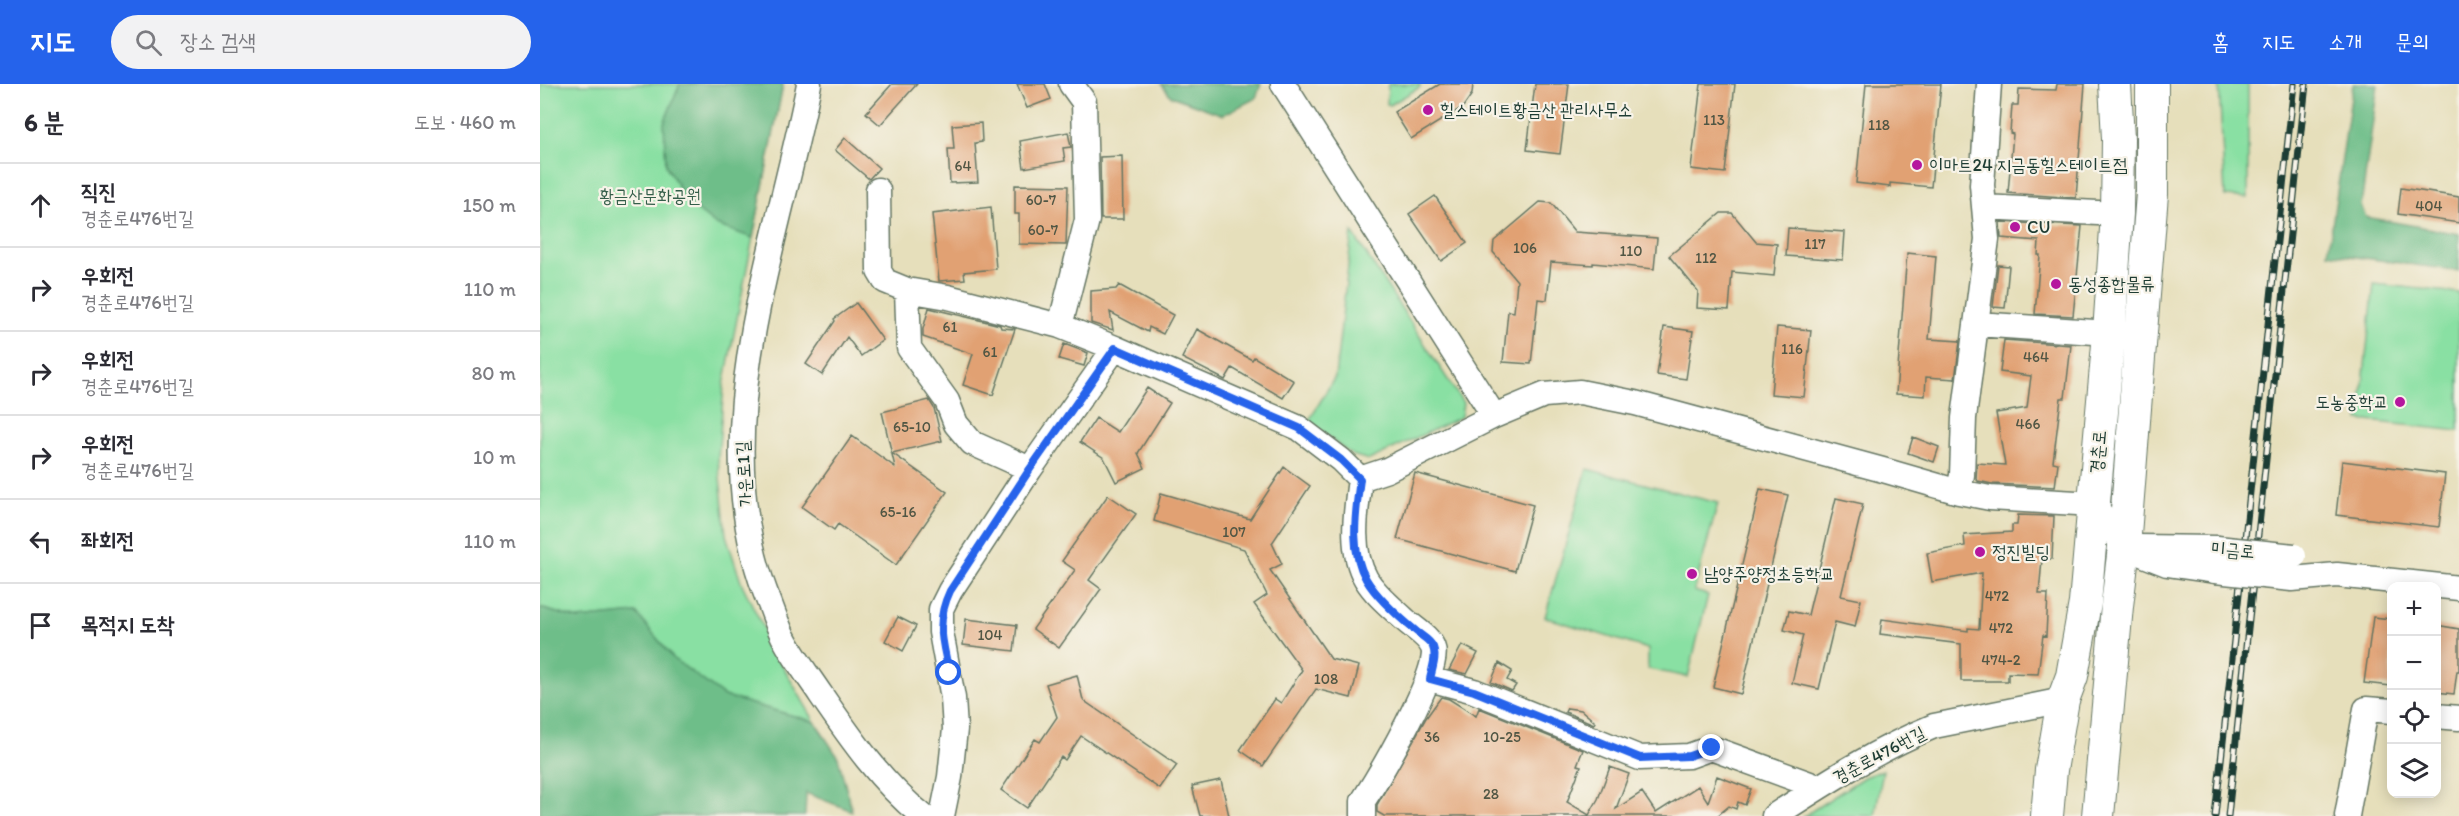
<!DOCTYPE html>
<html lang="ko">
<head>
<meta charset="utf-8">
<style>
  :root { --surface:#fff; --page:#f2f2f3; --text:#2b2b33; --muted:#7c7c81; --line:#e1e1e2; --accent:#2563eb }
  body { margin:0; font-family:Itim,"Poor Story",sans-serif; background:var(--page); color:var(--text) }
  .controls { position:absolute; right:18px; bottom:18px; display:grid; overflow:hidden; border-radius:12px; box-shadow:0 3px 15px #0003 }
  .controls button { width:54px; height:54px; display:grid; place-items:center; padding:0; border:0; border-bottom:2px solid var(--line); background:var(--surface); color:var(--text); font:30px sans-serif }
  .stop { position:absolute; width:18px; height:18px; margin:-14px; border:4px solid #2563eb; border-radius:50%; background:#fff }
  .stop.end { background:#2563eb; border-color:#fff; box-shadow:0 2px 6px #0008 }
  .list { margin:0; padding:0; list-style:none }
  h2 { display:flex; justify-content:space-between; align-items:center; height:78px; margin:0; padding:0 24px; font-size:26px }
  h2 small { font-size:20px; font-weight:400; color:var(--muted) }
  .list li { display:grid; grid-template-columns:39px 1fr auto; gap:18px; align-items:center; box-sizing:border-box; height:84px; padding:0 24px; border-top:2px solid var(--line) }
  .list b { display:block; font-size:22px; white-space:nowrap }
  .list p { margin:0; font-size:20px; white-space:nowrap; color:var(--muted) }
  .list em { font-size:20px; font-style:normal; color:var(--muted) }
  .icon { flex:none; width:33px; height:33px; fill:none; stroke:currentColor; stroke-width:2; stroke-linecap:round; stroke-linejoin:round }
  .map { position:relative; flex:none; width:1919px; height:732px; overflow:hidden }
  header { display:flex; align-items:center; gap:36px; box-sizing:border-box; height:84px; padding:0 30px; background:var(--accent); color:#fff }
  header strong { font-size:28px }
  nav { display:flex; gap:33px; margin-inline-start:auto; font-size:21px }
  .search { width:420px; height:54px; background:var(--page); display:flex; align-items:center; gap:15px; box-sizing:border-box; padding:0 21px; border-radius:33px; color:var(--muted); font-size:22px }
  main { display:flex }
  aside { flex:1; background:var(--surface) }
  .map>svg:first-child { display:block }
</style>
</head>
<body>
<header>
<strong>지도</strong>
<div class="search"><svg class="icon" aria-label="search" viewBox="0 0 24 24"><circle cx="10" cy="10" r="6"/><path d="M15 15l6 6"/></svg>장소 검색</div>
<nav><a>홈</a><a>지도</a><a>소개</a><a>문의</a></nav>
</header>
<main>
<aside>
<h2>6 분<small>도보 · 460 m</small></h2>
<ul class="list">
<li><svg class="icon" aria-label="ahead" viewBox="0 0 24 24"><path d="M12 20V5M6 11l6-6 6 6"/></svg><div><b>직진</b><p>경춘로476번길</p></div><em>150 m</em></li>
<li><svg class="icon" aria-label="right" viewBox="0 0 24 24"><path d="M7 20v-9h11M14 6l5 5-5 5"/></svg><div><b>우회전</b><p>경춘로476번길</p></div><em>110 m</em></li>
<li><svg class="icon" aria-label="right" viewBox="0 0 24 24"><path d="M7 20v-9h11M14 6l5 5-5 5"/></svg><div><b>우회전</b><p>경춘로476번길</p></div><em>80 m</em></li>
<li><svg class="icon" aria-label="right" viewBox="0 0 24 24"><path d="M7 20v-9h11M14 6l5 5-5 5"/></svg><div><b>우회전</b><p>경춘로476번길</p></div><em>10 m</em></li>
<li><svg class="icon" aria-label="left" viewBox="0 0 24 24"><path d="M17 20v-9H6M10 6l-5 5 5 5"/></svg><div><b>좌회전</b></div><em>110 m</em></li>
<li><svg class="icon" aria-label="arrive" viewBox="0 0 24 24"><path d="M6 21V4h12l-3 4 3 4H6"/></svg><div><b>목적지 도착</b></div></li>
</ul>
</aside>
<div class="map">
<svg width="1919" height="732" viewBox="0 0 1919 732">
  <rect width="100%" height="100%" fill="#f7f3e8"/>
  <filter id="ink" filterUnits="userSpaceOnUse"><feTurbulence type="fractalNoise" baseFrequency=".0167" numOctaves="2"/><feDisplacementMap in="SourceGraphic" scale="12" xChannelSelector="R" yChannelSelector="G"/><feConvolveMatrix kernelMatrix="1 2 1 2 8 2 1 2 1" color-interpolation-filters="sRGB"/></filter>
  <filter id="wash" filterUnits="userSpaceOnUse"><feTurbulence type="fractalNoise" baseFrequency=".008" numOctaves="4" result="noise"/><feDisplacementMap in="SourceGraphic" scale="24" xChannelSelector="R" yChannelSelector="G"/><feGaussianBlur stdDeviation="1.35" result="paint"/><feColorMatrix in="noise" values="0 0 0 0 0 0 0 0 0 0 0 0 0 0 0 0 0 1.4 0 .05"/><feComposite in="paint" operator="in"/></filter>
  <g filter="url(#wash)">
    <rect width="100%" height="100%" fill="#e6dfbb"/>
    <path fill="#89e0a3" stroke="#548e6c" stroke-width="1.5" d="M 0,0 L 243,0 L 184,301 L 178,375 L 186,451 L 201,498 L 239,576 L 275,638 L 184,612 L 134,575 L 96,529 L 38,535 L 0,524 Z
      M 848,0 L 880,0 L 880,3 L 850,21 L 847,20 Z
      M 1679,0 L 1708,0 L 1708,114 L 1685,112 Z
      M 812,148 L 923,319 L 921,333 L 829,376 L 812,371 L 768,338 L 795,293 Z
      M 1834,200 L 1919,209 L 1919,347 L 1819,336 Z
      M 1047,385 L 1178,419 L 1154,507 L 1168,511 L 1148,593 L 1108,585 L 1108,565 L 1005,533 Z
      M 1343,686 L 1335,732 L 1264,732 L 1324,693 Z"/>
    <path fill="#6ebe89" stroke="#467e5e" stroke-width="1.5" d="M 140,0 L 243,0 L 213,154 L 176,141 L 148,119 L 126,82 L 124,39 Z
      M 621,0 L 721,0 L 716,14 L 683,31 L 631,12 Z
      M 1813,0 L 1838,0 L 1821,122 L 1826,133 L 1919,150 L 1919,187 L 1788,169 Z
      M 0,524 L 38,535 L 96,529 L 134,575 L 184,612 L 275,638 L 298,673 L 312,727 L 266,709 L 265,732 L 0,732 Z"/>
    <g id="blocks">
      <path fill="#e1a173" d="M 352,0 L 377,0 L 340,41 L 326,29 Z
        M 477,0 L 505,0 L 511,15 L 487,24 Z
        M 900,0 L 933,0 L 932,10 L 923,23 L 871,55 L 854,28 Z
        M 995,0 L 1029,0 L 1020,70 L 987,66 Z
        M 1161,0 L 1195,0 L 1185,89 L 1151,85 Z
        M 1326,0 L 1401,0 L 1391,103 L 1350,99 L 1350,103 L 1316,99 Z
        M 1517,0 L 1545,0 L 1536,114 L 1468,109 L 1473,50 L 1470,49 L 1472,21 L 1478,21 L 1479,5 L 1516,6 Z
        M 441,39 L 442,58 L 435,59 L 438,98 L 410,99 L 408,65 L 414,65 L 412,41 Z
        M 528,48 L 531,63 L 523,64 L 525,77 L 484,84 L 480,57 Z
        M 305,54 L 339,84 L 329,95 L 295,66 Z
        M 582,72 L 583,135 L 561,135 L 560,73 Z
        M 475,101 L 528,102 L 526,161 L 479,160 L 479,130 L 475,130 Z
        M 1861,104 L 1919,113 L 1919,139 L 1858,130 Z
        M 895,112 L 927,159 L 901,177 L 869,130 Z
        M 1000,118 L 1011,119 L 1035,148 L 1117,154 L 1114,185 L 1053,179 L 1053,181 L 1011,178 L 1007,216 L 998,215 L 991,280 L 963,278 L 968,227 L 974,228 L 977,197 L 953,168 L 954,157 Z
        M 451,123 L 456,185 L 424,188 L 425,195 L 399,197 L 392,130 Z
        M 1181,129 L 1192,129 L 1216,158 L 1237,160 L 1234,192 L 1192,188 L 1189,226 L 1157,224 L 1158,207 L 1129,172 Z
        M 1460,138 L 1542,142 L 1533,232 L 1495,230 L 1500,171 L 1498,171 L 1499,157 L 1461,154 Z
        M 1248,144 L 1305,148 L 1303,176 L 1246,172 Z
        M 1367,169 L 1396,172 L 1389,255 L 1420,257 L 1415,295 L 1386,293 L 1385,312 L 1356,310 Z
        M 1458,181 L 1469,182 L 1465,224 L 1453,223 Z
        M 579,201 L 633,231 L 623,250 L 609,243 L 608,248 L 570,228 L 573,246 L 551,239 L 551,207 L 576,205 Z
        M 316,219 L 343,256 L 321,272 L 307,253 L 282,291 L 266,280 L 295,237 L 294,235 Z
        M 389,224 L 460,241 L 461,244 L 475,245 L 453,311 L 423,301 L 433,270 L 383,253 L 383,245 Z
        M 1124,243 L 1153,247 L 1146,295 L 1117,291 Z
        M 1237,243 L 1271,246 L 1264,313 L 1231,310 Z
        M 657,245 L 712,276 L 714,273 L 754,297 L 743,314 L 692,284 L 685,296 L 642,274 Z
        M 1464,256 L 1531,261 L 1525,314 L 1521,314 L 1513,378 L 1518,379 L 1515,403 L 1452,400 L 1438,397 L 1436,395 L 1437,379 L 1465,381 L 1456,329 L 1487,324 L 1491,292 L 1460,288 Z
        M 524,260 L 548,269 L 544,282 L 519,275 Z
        M 607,304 L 630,319 L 598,369 L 605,384 L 576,398 L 564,374 L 540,358 L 556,334 L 578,348 Z
        M 389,316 L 394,324 L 402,357 L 352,369 L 407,408 L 356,481 L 298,440 L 294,446 L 262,423 L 312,352 L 355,383 L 342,328 Z
        M 1373,353 L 1399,363 L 1394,378 L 1368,369 Z
        M 1802,377 L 1905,390 L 1899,443 L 1796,431 Z
        M 744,383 L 770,402 L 732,459 L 742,480 L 730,486 L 791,575 L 819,582 L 811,614 L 776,605 L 723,682 L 700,666 L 735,615 L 741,619 L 762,586 L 714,520 L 727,511 L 704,465 L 614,437 L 621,409 L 710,435 Z
        M 875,389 L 993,421 L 975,487 L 857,455 Z
        M 1220,405 L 1248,411 L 1201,610 L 1173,603 Z
        M 568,411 L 596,430 L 549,496 L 561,505 L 519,564 L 493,545 L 535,486 L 522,477 Z
        M 1296,414 L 1323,420 L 1301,512 L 1321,516 L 1315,543 L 1295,538 L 1279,605 L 1252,599 L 1263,551 L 1244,546 L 1249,527 L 1268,531 Z
        M 1478,431 L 1514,432 L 1512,475 L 1502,475 L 1499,510 L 1508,510 L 1506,552 L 1503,551 L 1498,590 L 1468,589 L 1468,597 L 1421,597 L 1421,560 L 1340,550 L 1342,535 L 1428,547 L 1428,544 L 1439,545 L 1442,489 L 1392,498 L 1387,469 L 1425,462 L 1424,451 L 1472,448 L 1472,441 L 1477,441 Z
        M 358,533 L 376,542 L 363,567 L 345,557 Z
        M 1833,533 L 1851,535 L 1851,602 L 1824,599 Z
        M 426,535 L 477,541 L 474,567 L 423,561 Z
        M 1896,541 L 1919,545 L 1919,587 L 1917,587 L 1914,610 L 1896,608 Z
        M 922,561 L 938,569 L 927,590 L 909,586 Z
        M 959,579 L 972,587 L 967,596 L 976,601 L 972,607 L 951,598 Z
        M 537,591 L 543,616 L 637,681 L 620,705 L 541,652 L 525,676 L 521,673 L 487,724 L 461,706 L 495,655 L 500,658 L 517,633 L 506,600 Z
        M 901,613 L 909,615 L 936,632 L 939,624 L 1043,666 L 1037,681 L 1041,682 L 1027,718 L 1049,731 L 1058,715 L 1070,683 L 1089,690 L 1076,725 L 1102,708 L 1116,729 L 1158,702 L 1168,718 L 1177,692 L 1211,705 L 1205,721 L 1198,718 L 1196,725 L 1189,722 L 1177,732 L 844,732 L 837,728 L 837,721 L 886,634 Z
        M 1027,624 L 1041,626 L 1055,638 L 1054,640 L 1025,628 Z
        M 681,696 L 689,732 L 660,732 L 652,702 Z"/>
    </g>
  </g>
  <g filter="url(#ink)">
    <use href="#blocks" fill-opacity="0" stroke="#657663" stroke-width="1.5"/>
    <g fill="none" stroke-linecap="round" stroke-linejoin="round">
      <g stroke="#657663" stroke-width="27">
        <path id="minor" d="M 269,0 C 237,167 160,353 230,520 C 235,533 239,546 246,558 C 256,576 269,593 281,611 C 309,652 343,701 383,732
          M 531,0 L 544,18 L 547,136 L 520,242 L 575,264
          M 743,0 L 954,332
          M 338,106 L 339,187 L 345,197 L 367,206 L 408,213 L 520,242
          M 1444,123 L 1577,130
          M 367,206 L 369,264 L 407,317 L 416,340 L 432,359 L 490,385
          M 1437,240 L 1569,249
          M 820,395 L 847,386 L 954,332 L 1004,311 L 1040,308 L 1095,319 L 1343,386 L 1419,408 L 1450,414 L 1554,420 L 1584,463 L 1627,480 L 1675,487
          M 1419,408 L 1422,391 L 1424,334 L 1447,155 L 1442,101 L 1449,0
          M 1596,463 L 1677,464
          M 1752,495 L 1797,491 L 1919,504
          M 889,595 L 934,607 L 1100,674 L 1149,672 L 1171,664 L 1278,703
          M 1896,632 L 1919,634
          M 402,732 L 410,693 L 415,645 L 413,614 L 401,548 L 401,525 L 410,507 L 490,385 L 575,264 L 759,344 L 801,376 L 820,395 C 816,427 809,466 826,495 C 835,510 851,523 864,535 C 873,544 889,552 893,564 C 902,586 838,694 823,717 L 823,732
          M 1234,732 C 1285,699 1338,665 1394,642 L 1523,616
          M 1807,732 L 1826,625 L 1852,627"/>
      </g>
      <g stroke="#657663" stroke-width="34">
        <path id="major" d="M 1507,732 L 1511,686 L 1523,616 L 1532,592 L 1545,519 L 1569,249 L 1577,130 L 1578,55 L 1575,0
          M 1558,732 L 1577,522 L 1584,463 L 1612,110 L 1612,0"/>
      </g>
      <use href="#minor" stroke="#fff" stroke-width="24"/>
      <use href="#major" stroke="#fff" stroke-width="32"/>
      <g stroke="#1f3d34" stroke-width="7">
        <path id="rail" d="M 1675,732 L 1754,0
          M 1688,732 L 1766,0"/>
      </g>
      <use href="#rail" stroke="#f7f3e8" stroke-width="4.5" stroke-dasharray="14" stroke-linecap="butt"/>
      <g stroke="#657663" stroke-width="27" stroke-linecap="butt">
        <path id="minor-bridge" d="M 1677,464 L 1754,472
          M 1675,487 L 1752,495"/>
      </g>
      <use href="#minor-bridge" stroke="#fff" stroke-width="24"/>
    </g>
  </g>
  <g fill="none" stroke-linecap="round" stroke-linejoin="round" filter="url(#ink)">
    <path stroke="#2563eb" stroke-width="8" d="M 409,589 C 403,557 395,539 410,507 L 490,385 L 575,264 L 759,344 L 801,376 L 820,395 C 816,427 809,465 826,495 C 837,514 860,534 877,548 C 883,553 890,556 893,563 C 897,573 892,585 890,595 L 934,607 L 1100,674 L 1149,672 L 1172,664"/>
  </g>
  <g fill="#b5179e" stroke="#f7f3e8" stroke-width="2">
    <circle cx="888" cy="26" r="6"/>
    <circle cx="1377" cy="81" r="6"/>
    <circle cx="1475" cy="143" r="6"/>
    <circle cx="1516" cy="200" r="6"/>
    <circle cx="1860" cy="318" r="6"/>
    <circle cx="1440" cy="468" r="6"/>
    <circle cx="1152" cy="490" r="6"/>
  </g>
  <g text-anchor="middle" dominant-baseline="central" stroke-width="4.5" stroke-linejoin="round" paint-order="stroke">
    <g font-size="15" fill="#505644">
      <text x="1174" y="36">113</text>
      <text x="1339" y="41">118</text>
      <text x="423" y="82">64</text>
      <text x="501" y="116">60-7</text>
      <text x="1889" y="122">404</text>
      <text x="503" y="146">60-7</text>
      <text x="1275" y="160">117</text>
      <text x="985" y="164">106</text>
      <text x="1091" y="167">110</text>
      <text x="1166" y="174">112</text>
      <text x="410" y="243">61</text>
      <text x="1252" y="265">116</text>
      <text x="450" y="268">61</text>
      <text x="1496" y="273">464</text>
      <text x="1488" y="340">466</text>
      <text x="372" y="343">65-10</text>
      <text x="358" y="428">65-16</text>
      <text x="694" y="448">107</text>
      <text x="1457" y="512">472</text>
      <text x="1461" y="544">472</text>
      <text x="450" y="551">104</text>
      <text x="1461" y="576">474-2</text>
      <text x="786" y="595">108</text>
      <text x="892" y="653">36</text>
      <text x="962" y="653">10-25</text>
      <text x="951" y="710">28</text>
    </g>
    <g font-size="18" fill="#1f3d34" stroke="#f7f3e8" text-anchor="start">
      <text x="900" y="26">힐스테이트황금산 관리사무소</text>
      <text x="1389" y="81">이마트24 지금동힐스테이트점</text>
      <text x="1487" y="143">CU</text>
      <text x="1528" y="200">동성종합물류</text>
      <text x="1848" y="318" text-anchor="end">도농중학교</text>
      <text x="1452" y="468">정진빌딩</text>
      <text x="1164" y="490">남양주양정초등학교</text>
    </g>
    <g font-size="18" fill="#345e4a" stroke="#f7f3e8">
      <text x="110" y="112">황금산문화공원</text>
    </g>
    <g font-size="18" fill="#1f3d34" stroke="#f7f3e8">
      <text transform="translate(1558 368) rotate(-85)">경춘로</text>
      <text transform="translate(204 390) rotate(-93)">가운로1길</text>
      <text transform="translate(1693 466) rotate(5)">미금로</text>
      <text transform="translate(1339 671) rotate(-28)">경춘로476번길</text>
    </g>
  </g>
</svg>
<div class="controls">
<button>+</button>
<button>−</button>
<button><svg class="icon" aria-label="locate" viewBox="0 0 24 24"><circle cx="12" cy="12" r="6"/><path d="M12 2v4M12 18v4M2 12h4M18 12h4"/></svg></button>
<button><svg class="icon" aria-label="layers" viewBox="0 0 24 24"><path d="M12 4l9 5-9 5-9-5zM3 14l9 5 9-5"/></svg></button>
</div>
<div class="stop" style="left:409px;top:589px"></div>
<div class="stop end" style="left:1172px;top:664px"></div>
</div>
</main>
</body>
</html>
